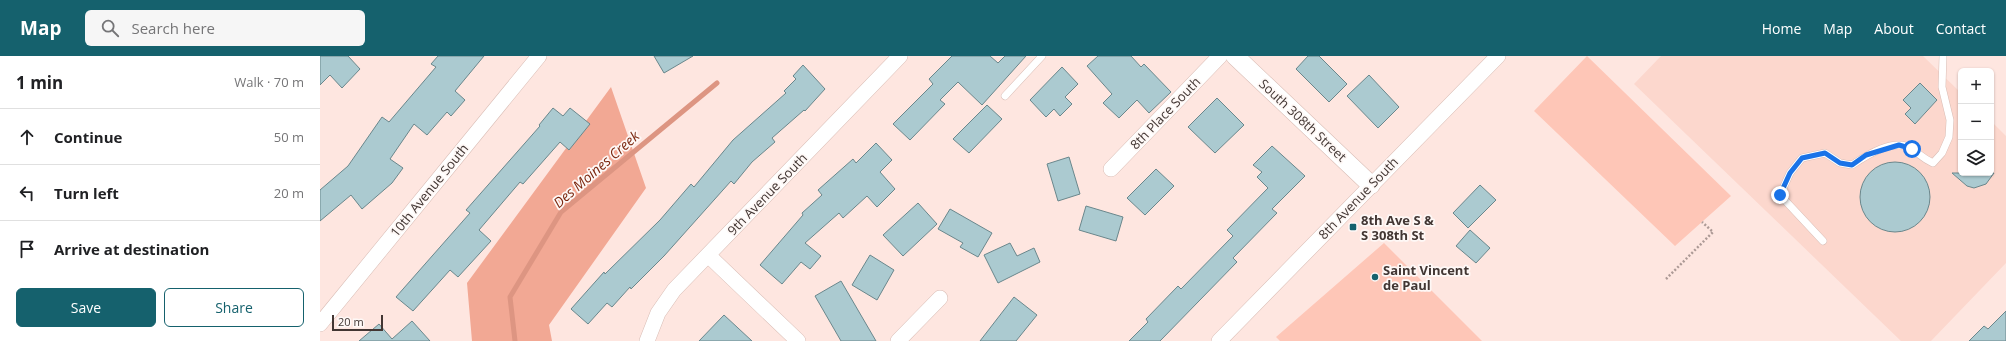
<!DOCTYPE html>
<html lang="en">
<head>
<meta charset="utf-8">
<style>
  :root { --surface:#fff; --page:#f6f6f6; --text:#202124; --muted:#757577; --line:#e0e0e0; --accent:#15616d }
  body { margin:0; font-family:"Open Sans",sans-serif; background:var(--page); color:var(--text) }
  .controls { position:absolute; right:12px; top:12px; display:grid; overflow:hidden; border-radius:6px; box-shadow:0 1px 3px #0004 }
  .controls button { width:36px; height:36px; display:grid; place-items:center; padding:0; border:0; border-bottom:1px solid var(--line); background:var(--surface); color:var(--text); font:20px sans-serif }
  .scale { position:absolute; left:12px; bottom:10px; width:51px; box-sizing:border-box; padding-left:4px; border:2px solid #423633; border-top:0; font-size:11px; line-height:14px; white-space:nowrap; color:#423633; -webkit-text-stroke:3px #fef8f6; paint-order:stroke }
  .stop { position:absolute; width:12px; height:12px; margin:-9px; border:3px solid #1a73e8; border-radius:50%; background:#fff }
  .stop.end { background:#1a73e8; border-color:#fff; box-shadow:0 1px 4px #0008 }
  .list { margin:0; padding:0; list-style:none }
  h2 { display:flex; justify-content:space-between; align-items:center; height:52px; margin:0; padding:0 16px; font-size:17px }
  h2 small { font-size:13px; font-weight:400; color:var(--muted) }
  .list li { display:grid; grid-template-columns:26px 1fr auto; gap:12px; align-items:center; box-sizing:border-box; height:56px; padding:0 16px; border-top:1px solid var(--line) }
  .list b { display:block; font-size:15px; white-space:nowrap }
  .list em { font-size:13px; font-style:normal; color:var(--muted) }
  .actions { display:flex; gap:8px; padding:12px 16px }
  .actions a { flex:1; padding:9px 0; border:1px solid var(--accent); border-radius:6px; text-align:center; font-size:14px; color:var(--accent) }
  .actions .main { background:var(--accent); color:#fff }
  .icon { flex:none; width:22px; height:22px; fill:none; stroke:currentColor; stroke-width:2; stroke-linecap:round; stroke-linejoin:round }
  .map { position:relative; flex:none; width:1686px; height:285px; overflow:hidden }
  header { display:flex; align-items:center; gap:24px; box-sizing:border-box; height:56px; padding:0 20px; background:var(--accent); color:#fff }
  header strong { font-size:19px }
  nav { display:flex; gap:22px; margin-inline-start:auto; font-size:14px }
  .search { width:280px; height:36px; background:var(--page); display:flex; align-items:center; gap:10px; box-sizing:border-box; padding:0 14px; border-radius:6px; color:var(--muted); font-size:15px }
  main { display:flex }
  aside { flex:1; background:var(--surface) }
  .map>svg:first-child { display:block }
</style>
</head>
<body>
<header>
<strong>Map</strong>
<div class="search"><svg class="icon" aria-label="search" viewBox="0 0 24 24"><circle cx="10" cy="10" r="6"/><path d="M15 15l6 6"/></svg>Search here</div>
<nav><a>Home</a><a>Map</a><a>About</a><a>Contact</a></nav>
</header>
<main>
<aside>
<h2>1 min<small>Walk · 70 m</small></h2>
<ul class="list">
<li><svg class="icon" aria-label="ahead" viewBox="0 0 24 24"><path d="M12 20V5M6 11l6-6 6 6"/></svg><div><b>Continue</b></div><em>50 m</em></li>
<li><svg class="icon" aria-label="left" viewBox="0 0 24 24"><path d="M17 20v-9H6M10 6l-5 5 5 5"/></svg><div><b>Turn left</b></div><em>20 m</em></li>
<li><svg class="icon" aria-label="arrive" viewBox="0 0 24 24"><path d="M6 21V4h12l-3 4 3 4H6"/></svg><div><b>Arrive at destination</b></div></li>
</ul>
<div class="actions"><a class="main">Save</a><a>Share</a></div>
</aside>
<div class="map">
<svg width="1686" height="285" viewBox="0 0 1686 285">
  <rect width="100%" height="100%" fill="#fee6e0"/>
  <path fill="#fcd7cd" d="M 1341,0 L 1603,0 L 1641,37 L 1641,117 L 1671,117 L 1671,65 L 1686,80 L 1686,207 L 1611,285 L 1581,285 L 1314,28 Z"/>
  <path fill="#fec6b7" d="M 1267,0 L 1411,140 L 1355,190 L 1214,55 Z
    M 1064,187 L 1162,285 L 960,285 L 956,281 Z"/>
  <path fill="#f2a894" d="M 291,31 L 326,132 L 229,269 L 232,285 L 152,285 L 147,227 Z"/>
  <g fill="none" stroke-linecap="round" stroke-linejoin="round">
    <path stroke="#dd9582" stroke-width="5" d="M 195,285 L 190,241 L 241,156 L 397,27"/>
  </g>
  <path fill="#abcad0" stroke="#6a878c" d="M 0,0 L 28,0 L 40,13 L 22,32 L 10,19 L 0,29 Z
    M 118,0 L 164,0 L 135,35 L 145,44 L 131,60 L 127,56 L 107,79 L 94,68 L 70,103 L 83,112 L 72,127 L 42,153 L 31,139 L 0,165 L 0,134 L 28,110 L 62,61 L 69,66 L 116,11 L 111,8 Z
    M 334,0 L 373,0 L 344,17 Z
    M 632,0 L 670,0 L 678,7 L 685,0 L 706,0 L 662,49 L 638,26 L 620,44 L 625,48 L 590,84 L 573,68 L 613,28 L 609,23 Z
    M 778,0 L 811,0 L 821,11 L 824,8 L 851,36 L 829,57 L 817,44 L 799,62 L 783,47 L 792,38 L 767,10 Z
    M 988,0 L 999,0 L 1027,28 L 1009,46 L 976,13 Z
    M 483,9 L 505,33 L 485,55 L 484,54 L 452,82 L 455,86 L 432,106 L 414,128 L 411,125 L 344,200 L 311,233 L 310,231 L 292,251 L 287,247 L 268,268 L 251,253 L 284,216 L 285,218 L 340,164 L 371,128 L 374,131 L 413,84 L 466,37 L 464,35 L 476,23 L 473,20 Z
    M 742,11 L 758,28 L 745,41 L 752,48 L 740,60 L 734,53 L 726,61 L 710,44 Z
    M 1049,19 L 1079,51 L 1058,72 L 1027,40 Z
    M 1600,27 L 1617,44 L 1595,68 L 1585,58 L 1591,52 L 1583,44 Z
    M 897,42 L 924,69 L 895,97 L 868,71 Z
    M 667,49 L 682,63 L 649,97 L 633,83 Z
    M 233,52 L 243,60 L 250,52 L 270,68 L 249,94 L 240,86 L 203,128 L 200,126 L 159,174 L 171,185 L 138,221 L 130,214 L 93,255 L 76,241 L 150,157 L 146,154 L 220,70 L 219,69 Z
    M 556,87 L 572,104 L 560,116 L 575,133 L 557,151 L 547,140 L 523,162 L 519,157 L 485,187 L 501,200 L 490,213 L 481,206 L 462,228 L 440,209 L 483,159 L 482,157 L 502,139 L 498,134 L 533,103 L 536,107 Z
    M 952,90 L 985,120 L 952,153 L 957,157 L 913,202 L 917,206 L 840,285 L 809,285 L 828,266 L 826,263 L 858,230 L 861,233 L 913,180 L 907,174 L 948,132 L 937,121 L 942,116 L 933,109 Z
    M 749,101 L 760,138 L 738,145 L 727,108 Z
    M1540 141a35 35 0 1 1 70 0a35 35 0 1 1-70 0Z
    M 836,113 L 854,130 L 825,159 L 807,142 Z
    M 1632,117 L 1674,117 L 1666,128 L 1654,132 L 1647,130 Z
    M 1160,129 L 1176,144 L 1148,172 L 1133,157 Z
    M 598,147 L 617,168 L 583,200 L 563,179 Z
    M 766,150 L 803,161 L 796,185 L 759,174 Z
    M 630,153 L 672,177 L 658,201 L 640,191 L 643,187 L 618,173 Z
    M 1150,174 L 1170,192 L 1156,207 L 1136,190 Z
    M 690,187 L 697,200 L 714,192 L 720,206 L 678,227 L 664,199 Z
    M 550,199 L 574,214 L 557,244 L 532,229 Z
    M 521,225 L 556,285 L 521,285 L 495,240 Z
    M 694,241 L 717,259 L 696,285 L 660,285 Z
    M 1686,255 L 1686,285 L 1649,285 L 1664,270 L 1668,273 Z
    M 404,259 L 432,285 L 379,285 Z
    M 92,265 L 110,285 L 39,285 L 59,268 L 72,283 Z"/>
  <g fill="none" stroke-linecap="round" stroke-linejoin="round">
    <g stroke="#d9bdb5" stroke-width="8">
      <path id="service" d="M 685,40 L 722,0
        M 1503,185 L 1460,139 L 1470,117 L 1482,102 L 1505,97 L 1520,107 L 1532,109 C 1547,99 1575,81 1592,93 C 1601,99 1602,102 1613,107 L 1622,97 L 1629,81 L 1630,64 L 1622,31 L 1623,0"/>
    </g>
    <g stroke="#d9bdb5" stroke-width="16">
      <path id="minor" d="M 791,113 L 900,0
        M 388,199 L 478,285
        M 0,268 L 219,0
        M 327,285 L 338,257 L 354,234 L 580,0
        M 578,285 L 620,242
        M 899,285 L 1178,0"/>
    </g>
    <g stroke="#d9bdb5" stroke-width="19">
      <path id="tertiary" d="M 915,0 L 1051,129"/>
    </g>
    <path stroke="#ad9a96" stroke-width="2.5" stroke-dasharray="2 2" stroke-linecap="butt" d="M 1346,223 L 1393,176 L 1382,166"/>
    <use href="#service" stroke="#fff" stroke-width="7"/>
    <use href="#minor" stroke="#fff" stroke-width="15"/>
    <use href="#tertiary" stroke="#fff" stroke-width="18"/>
  </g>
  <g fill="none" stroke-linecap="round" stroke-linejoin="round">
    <path stroke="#1a73e8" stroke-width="5" d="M 1460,139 L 1470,117 L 1482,102 L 1505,97 L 1520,107 L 1532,109 L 1546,99 L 1579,89 L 1592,93"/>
  </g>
  <g fill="#15616d" stroke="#fef8f6" stroke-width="1.5">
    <rect x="1029" y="167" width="8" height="8" rx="2"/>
    <circle cx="1055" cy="221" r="4"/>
  </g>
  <g text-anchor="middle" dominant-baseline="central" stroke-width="3.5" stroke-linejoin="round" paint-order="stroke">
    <g font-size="13" fill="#423633" stroke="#fef8f6">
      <text transform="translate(845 57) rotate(-46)">8th Place South</text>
      <text transform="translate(983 64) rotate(43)">South 308th Street</text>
      <text transform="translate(109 134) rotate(-51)">10th Avenue South</text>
      <text transform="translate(447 138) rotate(-46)">9th Avenue South</text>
      <text transform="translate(1038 142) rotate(-46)">8th Avenue South</text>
    </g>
    <g font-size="13" font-weight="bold" fill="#423633" stroke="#fef8f6" text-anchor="start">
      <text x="1041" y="164">8th Ave S &amp;<tspan x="1041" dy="15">S 308th St</tspan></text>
      <text x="1063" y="214">Saint Vincent<tspan x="1063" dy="15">de Paul</tspan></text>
    </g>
    <g font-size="14" font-style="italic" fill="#7c2810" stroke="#fef8f6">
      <text transform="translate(276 113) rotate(-41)">Des Moines Creek</text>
    </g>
  </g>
</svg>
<div class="controls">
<button>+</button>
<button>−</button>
<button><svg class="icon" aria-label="layers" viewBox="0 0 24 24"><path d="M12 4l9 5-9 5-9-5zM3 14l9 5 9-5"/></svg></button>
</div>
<div class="scale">20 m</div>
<div class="stop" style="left:1592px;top:93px"></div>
<div class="stop end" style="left:1460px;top:139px"></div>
</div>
</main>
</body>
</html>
